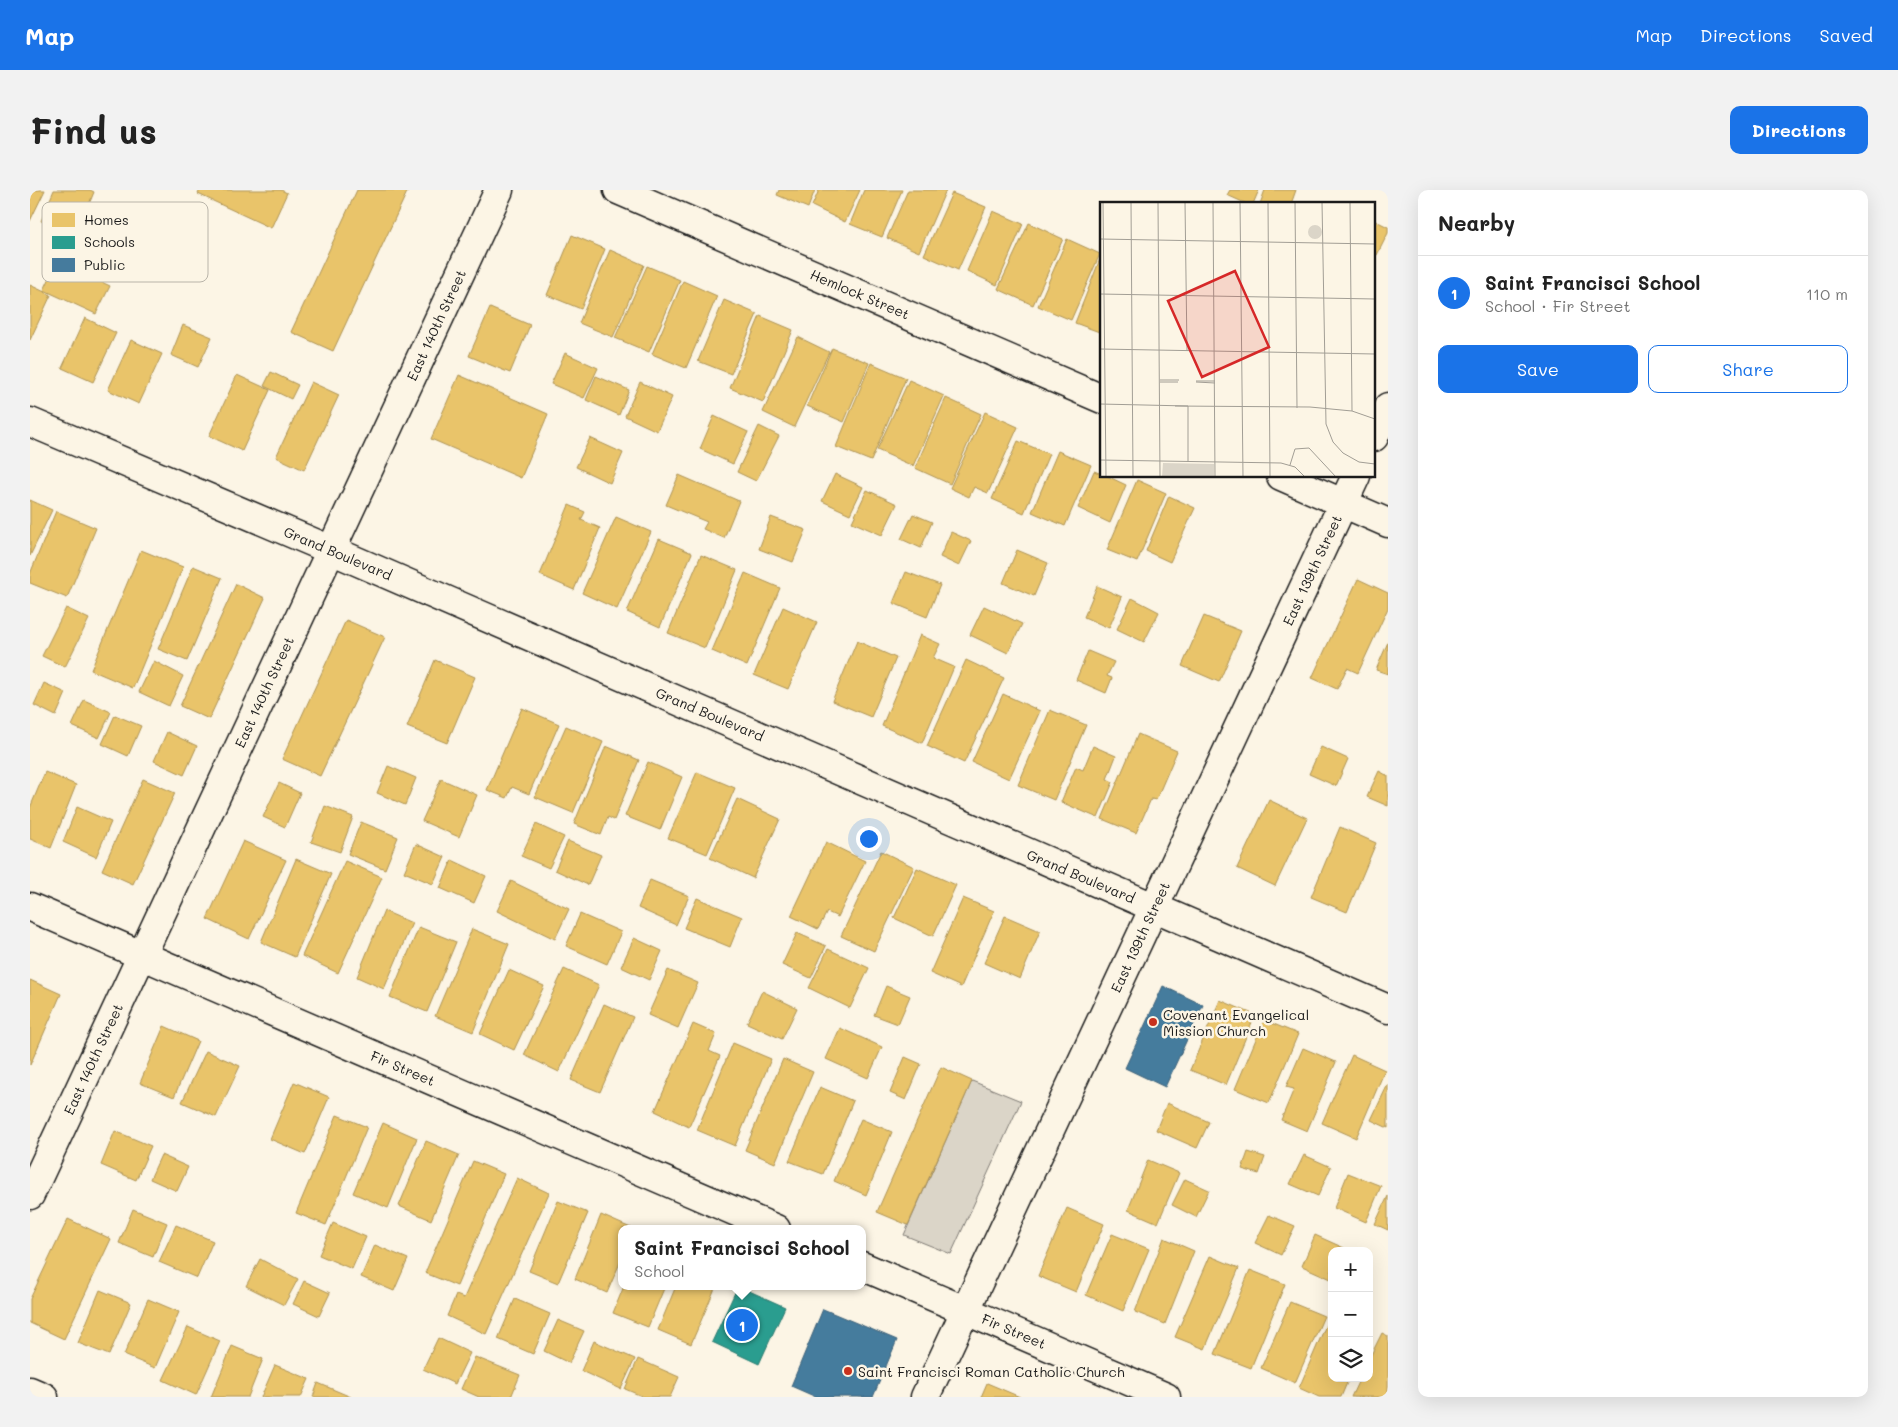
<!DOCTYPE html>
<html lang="en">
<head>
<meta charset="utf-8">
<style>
  :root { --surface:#fff; --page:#f2f2f2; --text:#222; --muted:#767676; --line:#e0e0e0; --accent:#1a73e8 }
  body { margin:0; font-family:Mali,sans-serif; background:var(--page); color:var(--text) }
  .controls { position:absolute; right:15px; bottom:15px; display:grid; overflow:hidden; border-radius:10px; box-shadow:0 5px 20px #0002 }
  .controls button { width:45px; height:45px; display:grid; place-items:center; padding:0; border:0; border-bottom:1px solid var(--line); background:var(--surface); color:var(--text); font:25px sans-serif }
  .you { position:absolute; left:838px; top:648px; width:18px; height:18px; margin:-12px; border:4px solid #fff; border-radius:50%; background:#1a73e8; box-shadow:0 0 0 8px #1a73e833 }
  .badge { display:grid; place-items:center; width:32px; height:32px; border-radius:50%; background:var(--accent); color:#fff; font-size:16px; font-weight:700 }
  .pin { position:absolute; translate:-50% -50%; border:2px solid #fff; box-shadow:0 1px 5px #0006 }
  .popup { position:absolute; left:588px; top:1035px; width:248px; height:65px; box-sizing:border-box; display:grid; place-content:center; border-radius:10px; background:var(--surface); filter:drop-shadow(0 1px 4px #0005); font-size:16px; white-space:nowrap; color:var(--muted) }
  .popup b { font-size:19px; color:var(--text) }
  .popup::after { content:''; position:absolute; left:50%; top:100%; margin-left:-10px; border:10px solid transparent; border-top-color:var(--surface) }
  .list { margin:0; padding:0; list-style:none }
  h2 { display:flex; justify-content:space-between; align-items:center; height:65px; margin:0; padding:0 20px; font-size:21px }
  h2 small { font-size:16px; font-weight:400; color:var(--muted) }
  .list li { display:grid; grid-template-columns:32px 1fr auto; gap:15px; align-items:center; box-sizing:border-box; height:75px; padding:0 20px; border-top:1px solid var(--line) }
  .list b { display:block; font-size:19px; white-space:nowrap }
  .list p { margin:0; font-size:16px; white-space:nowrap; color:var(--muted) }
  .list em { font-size:16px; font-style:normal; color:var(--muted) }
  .actions { display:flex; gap:10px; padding:15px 20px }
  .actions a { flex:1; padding:11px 0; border:1px solid var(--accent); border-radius:10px; text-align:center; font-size:18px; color:var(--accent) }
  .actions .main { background:var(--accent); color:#fff }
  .icon { flex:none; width:28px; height:28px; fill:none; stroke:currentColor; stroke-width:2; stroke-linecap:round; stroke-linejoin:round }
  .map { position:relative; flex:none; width:1358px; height:1207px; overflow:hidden; border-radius:10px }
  header { display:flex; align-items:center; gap:30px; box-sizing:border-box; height:70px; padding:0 25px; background:var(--accent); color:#fff }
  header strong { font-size:24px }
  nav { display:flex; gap:28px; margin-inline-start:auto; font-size:18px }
  .intro { display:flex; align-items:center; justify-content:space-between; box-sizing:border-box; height:120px; padding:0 30px }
  h1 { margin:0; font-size:35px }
  .button { padding:12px 22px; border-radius:10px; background:var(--accent); color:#fff; font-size:18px; font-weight:700 }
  main { display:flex; gap:30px; padding:0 30px }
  aside { flex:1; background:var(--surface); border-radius:10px; box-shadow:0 5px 20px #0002 }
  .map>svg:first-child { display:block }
</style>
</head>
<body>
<header>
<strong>Map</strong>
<nav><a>Map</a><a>Directions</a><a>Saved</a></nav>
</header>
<div class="intro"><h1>Find us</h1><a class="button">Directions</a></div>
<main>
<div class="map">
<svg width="1358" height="1207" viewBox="0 0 1358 1207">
  <rect width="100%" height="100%" fill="#fcf5e5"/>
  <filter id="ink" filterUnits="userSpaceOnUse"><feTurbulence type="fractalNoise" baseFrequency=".02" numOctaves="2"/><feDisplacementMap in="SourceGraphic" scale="10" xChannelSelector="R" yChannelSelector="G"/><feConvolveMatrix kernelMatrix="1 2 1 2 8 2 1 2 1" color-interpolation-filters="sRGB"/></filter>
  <g filter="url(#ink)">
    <path fill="#dbd5c8" stroke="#7c7872" d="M 942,891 L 991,911 L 921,1064 L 874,1045 Z"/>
    <path fill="#e9c46a" stroke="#ac9253" d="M 0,0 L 15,0 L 0,31 Z
      M 24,0 L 60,0 L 64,2 L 46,46 L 11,31 Z
      M 170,0 L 251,0 L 257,3 L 241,38 L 168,4 Z
      M 327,0 L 378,0 L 303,161 L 261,142 Z
      M 749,0 L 785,0 L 778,18 L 747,5 Z
      M 789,0 L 830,0 L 815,32 L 782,16 Z
      M 834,0 L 872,0 L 852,47 L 820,34 Z
      M 878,0 L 916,0 L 889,62 L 857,48 Z
      M 1200,0 L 1229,0 L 1223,14 L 1217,14 L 1197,5 Z
      M 1235,0 L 1266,0 L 1261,14 L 1230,14 Z
      M 922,3 L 956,17 L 928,80 L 894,65 Z
      M 963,21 L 993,34 L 967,95 L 937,81 Z
      M 1344,30 L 1358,37 L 1358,43 L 1347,65 L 1344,64 Z
      M 999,33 L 1033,49 L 1003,115 L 968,99 Z
      M 542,45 L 575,59 L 551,119 L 517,105 Z
      M 1037,49 L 1070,64 L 1041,130 L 1008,116 Z
      M 580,60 L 614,75 L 583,147 L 549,133 Z
      M 1072,64 L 1072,143 L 1045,133 Z
      M 28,71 L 80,96 L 66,124 L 14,100 Z
      M 617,76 L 650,90 L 619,162 L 585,148 Z
      M 653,91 L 687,106 L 656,178 L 622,164 Z
      M 0,95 L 21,105 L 0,150 Z
      M 694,110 L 727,124 L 701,184 L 668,171 Z
      M 460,118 L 500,135 L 480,183 L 439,166 Z
      M 730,126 L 763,140 L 733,212 L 700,198 Z
      M 55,128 L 86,143 L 63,192 L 32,178 Z
      M 153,135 L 182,147 L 168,177 L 141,165 Z
      M 768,147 L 799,162 L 764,237 L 733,222 Z
      M 101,150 L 132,164 L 109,214 L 78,200 Z
      M 802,158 L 839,173 L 814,232 L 777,216 Z
      M 535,163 L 568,178 L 554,208 L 521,194 Z
      M 841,173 L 876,188 L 841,271 L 806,257 Z
      M 241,182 L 268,195 L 261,209 L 234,196 Z
      M 207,185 L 240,200 L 212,261 L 179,246 Z
      M 429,185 L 518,224 L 491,288 L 401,249 Z
      M 566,186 L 599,200 L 589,225 L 556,210 Z
      M 879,190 L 914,206 L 883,276 L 847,260 Z
      M 281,192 L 309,205 L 274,280 L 246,267 Z
      M 610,192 L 642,207 L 627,241 L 595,226 Z
      M 916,208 L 951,224 L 920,294 L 885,278 Z
      M 955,222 L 988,237 L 958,303 L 944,297 L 939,307 L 920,298 Z
      M 684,226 L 718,242 L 703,274 L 670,259 Z
      M 729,236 L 749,246 L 726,291 L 707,282 Z
      M 560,248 L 593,263 L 580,293 L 546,277 Z
      M 988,251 L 1019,264 L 994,323 L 962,309 Z
      M 1028,261 L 1061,275 L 1035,336 L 1002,322 Z
      M 1064,281 L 1072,284 L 1072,286 L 1077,286 L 1096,295 L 1080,333 L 1048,318 Z
      M 805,284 L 833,297 L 820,324 L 792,311 Z
      M 649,285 L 709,311 L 694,348 L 673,339 L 677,332 L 636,315 Z
      M 1107,290 L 1136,303 L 1107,372 L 1077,360 Z
      M 837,300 L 867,314 L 852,345 L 822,332 Z
      M 1139,306 L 1165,318 L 1140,372 L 1116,361 Z
      M 0,310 L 22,320 L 0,366 Z
      M 539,315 L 555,322 L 551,330 L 570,338 L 544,400 L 510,385 Z
      M 26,321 L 66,338 L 37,408 L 0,393 L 0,384 Z
      M 883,324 L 902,332 L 891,358 L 871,349 Z
      M 586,327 L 621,342 L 587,419 L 552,403 Z
      M 741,327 L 776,340 L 763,372 L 729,359 Z
      M 921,342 L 941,351 L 929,376 L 910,367 Z
      M 629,349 L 662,363 L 630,437 L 597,422 Z
      M 111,360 L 153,377 L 103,498 L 61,480 Z
      M 987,360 L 1018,373 L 1004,406 L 973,393 Z
      M 671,365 L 707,380 L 675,458 L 638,443 Z
      M 163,376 L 192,388 L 157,471 L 128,459 Z
      M 876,382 L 910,395 L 897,427 L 863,413 Z
      M 715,383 L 750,398 L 717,476 L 682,461 Z
      M 1328,389 L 1358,403 L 1358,418 L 1328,483 L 1317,478 L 1307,499 L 1282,488 Z
      M 206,394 L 235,408 L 179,529 L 150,516 Z
      M 1067,396 L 1092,407 L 1079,438 L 1054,427 Z
      M 1102,408 L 1129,422 L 1114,452 L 1087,439 Z
      M 954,416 L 992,434 L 978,463 L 940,445 Z
      M 753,417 L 787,432 L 758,499 L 724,485 Z
      M 36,418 L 59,429 L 35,477 L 12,466 Z
      M 1174,426 L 1211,441 L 1189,492 L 1152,476 Z
      M 316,430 L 355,447 L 290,586 L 252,569 Z
      M 890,445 L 910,454 L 903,468 L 924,477 L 892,553 L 852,536 Z
      M 827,451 L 866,468 L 841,527 L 802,511 Z
      M 1358,452 L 1358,484 L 1346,480 Z
      M 1058,461 L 1084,472 L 1077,486 L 1082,488 L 1076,503 L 1046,490 Z
      M 405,470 L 445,487 L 417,553 L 377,537 Z
      M 936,470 L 974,488 L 934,573 L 897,556 Z
      M 124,471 L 153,486 L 139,516 L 109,502 Z
      M 14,493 L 36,503 L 26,526 L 4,515 Z
      M 973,504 L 1010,521 L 979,589 L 942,572 Z
      M 54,510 L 81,522 L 69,548 L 42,536 Z
      M 492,518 L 529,534 L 499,604 L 482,597 L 477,608 L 457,600 Z
      M 1020,520 L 1056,535 L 1024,610 L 988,595 Z
      M 85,525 L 111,536 L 98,566 L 72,554 Z
      M 536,536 L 573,552 L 543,623 L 505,607 Z
      M 137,542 L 167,556 L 154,585 L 124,571 Z
      M 1108,544 L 1147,561 L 1126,610 L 1121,609 L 1106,643 L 1072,629 Z
      M 576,556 L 609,570 L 584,630 L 578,627 L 571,645 L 544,634 Z
      M 1063,556 L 1086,566 L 1077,589 L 1083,592 L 1068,628 L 1031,612 L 1046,577 L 1053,580 Z
      M 1291,557 L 1318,569 L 1306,596 L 1279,584 Z
      M 618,572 L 652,587 L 630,640 L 595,626 Z
      M 358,576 L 386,588 L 375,615 L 347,603 Z
      M 1349,581 L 1358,586 L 1358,616 L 1337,607 Z
      M 15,582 L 46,595 L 21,658 L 0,649 L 0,618 Z
      M 667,582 L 705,598 L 677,664 L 638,648 Z
      M 113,589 L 145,603 L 103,694 L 72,680 Z
      M 411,589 L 447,605 L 429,647 L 392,631 Z
      M 249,593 L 270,603 L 255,637 L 233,627 Z
      M 707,609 L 750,629 L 723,688 L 680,668 Z
      M 1239,610 L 1277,628 L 1245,696 L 1207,678 Z
      M 295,616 L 323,627 L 310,662 L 281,652 Z
      M 47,617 L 81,632 L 66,667 L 33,652 Z
      M 331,632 L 368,647 L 355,679 L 318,664 Z
      M 506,634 L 534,647 L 519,678 L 491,666 Z
      M 1310,637 L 1346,653 L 1317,722 L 1281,707 Z
      M 213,651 L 256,670 L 219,749 L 177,729 Z
      M 538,651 L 571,665 L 558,695 L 525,680 Z
      M 796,652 L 835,671 L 808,727 L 797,722 L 788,739 L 761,726 Z
      M 386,654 L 415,667 L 403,694 L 374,682 Z
      M 851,661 L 884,677 L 844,761 L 811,746 Z
      M 266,669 L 301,684 L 265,767 L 231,752 Z
      M 422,670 L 456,686 L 444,713 L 410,698 Z
      M 315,671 L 352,687 L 308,783 L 272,766 Z
      M 887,678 L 926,695 L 903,746 L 864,728 Z
      M 620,690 L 659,706 L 646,735 L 608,718 Z
      M 481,691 L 539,719 L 525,749 L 467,721 Z
      M 667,708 L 712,727 L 700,757 L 654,738 Z
      M 933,708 L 964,721 L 931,797 L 900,783 Z
      M 354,721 L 382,733 L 354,799 L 327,787 Z
      M 550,724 L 591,742 L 577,774 L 536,756 Z
      M 975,726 L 1010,741 L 990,789 L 954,773 Z
      M 389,737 L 426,752 L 397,822 L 360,807 Z
      M 442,739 L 479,754 L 443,842 L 405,826 Z
      M 767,743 L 796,756 L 781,788 L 752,775 Z
      M 604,748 L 632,761 L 619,790 L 591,777 Z
      M 798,759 L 839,778 L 820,818 L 779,798 Z
      M 534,779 L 569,795 L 529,882 L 494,865 Z
      M 479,780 L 514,796 L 484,860 L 450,844 Z
      M 638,780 L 668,793 L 648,838 L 618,825 Z
      M 0,790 L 31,804 L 0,875 Z
      M 856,796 L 880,806 L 868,834 L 844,825 Z
      M 732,801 L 767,818 L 752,849 L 717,833 Z
      M 1190,810 L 1225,825 L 1196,895 L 1160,880 Z
      M 574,814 L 603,827 L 570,902 L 541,890 Z
      M 1234,830 L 1268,844 L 1239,913 L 1205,899 Z
      M 663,834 L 686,844 L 679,861 L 690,866 L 659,937 L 625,921 Z
      M 134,836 L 168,851 L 144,907 L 110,893 Z
      M 810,838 L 852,857 L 838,888 L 796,869 Z
      M 703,853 L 741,869 L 705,956 L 667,940 Z
      M 1273,858 L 1306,872 L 1277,941 L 1251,930 L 1264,899 L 1256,897 Z
      M 176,861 L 210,876 L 186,927 L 152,912 Z
      M 1322,865 L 1355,880 L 1326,948 L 1292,933 Z
      M 875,867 L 891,874 L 876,910 L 860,903 Z
      M 753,869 L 783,882 L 745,973 L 715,960 Z
      M 911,877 L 942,891 L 878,1035 L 847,1022 Z
      M 264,892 L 299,907 L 275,964 L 240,949 Z
      M 1358,894 L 1358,938 L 1341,930 Z
      M 790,897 L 823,911 L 793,984 L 759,971 Z
      M 1137,913 L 1179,932 L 1167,958 L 1126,940 Z
      M 307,925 L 337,937 L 296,1035 L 266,1023 Z
      M 831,929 L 862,942 L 836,1005 L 804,991 Z
      M 353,933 L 387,948 L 358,1018 L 323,1003 Z
      M 85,941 L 121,956 L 106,990 L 71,975 Z
      M 396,951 L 429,965 L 401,1030 L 369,1016 Z
      M 1218,962 L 1235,967 L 1229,984 L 1212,979 Z
      M 131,965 L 158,977 L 147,1001 L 120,989 Z
      M 1274,965 L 1301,977 L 1288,1006 L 1260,994 Z
      M 1118,970 L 1149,983 L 1128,1033 L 1098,1020 Z
      M 443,971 L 474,984 L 427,1096 L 395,1083 Z
      M 1318,983 L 1351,996 L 1336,1032 L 1304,1018 Z
      M 487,988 L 519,1003 L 456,1144 L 417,1126 L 426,1105 L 434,1108 Z
      M 1155,989 L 1179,1000 L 1166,1027 L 1142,1015 Z
      M 1358,1006 L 1358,1040 L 1345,1034 Z
      M 528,1011 L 558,1023 L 528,1093 L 499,1081 Z
      M 1037,1018 L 1074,1034 L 1046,1102 L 1008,1086 Z
      M 103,1019 L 137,1033 L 123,1067 L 89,1053 Z
      M 571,1025 L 603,1039 L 592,1039 L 592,1068 L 577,1103 L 545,1089 Z
      M 1239,1025 L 1265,1036 L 1251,1065 L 1225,1053 Z
      M 38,1029 L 81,1049 L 34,1149 L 0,1133 L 0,1109 Z
      M 303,1033 L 336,1047 L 322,1079 L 289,1065 Z
      M 146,1035 L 183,1051 L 167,1088 L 129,1072 Z
      M 1082,1044 L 1119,1059 L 1093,1121 L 1056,1105 Z
      M 1285,1045 L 1314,1058 L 1313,1061 L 1302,1061 L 1301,1089 L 1272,1076 Z
      M 1134,1048 L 1164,1061 L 1135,1134 L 1105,1122 Z
      M 345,1055 L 378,1069 L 364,1101 L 331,1087 Z
      M 1180,1066 L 1209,1078 L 1175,1159 L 1145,1147 Z
      M 230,1069 L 268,1089 L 254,1115 L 216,1096 Z
      M 1220,1080 L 1255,1094 L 1221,1178 L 1185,1164 Z
      M 274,1091 L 300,1103 L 289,1126 L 263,1114 Z
      M 594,1096 L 635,1096 L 618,1137 L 583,1123 Z
      M 646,1096 L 686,1096 L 661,1154 L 628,1140 Z
      M 70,1100 L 101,1113 L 79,1165 L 48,1153 Z
      M 118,1109 L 149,1122 L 125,1178 L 94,1165 Z
      M 485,1109 L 520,1124 L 503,1164 L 468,1149 Z
      M 1260,1112 L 1294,1126 L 1265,1193 L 1231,1178 Z
      M 528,1130 L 554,1141 L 539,1173 L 514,1161 Z
      M 1296,1135 L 1302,1138 L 1302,1188 L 1319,1188 L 1311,1207 L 1289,1207 L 1269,1198 Z
      M 158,1137 L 190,1151 L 166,1205 L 133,1190 Z
      M 1352,1143 L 1358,1146 L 1358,1207 L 1321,1207 L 1330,1188 L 1339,1188 L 1339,1169 Z
      M 408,1148 L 440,1163 L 425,1194 L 393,1179 Z
      M 564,1151 L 605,1169 L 591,1199 L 551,1181 Z
      M 202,1156 L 233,1169 L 218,1207 L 181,1207 Z
      M 445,1167 L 490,1185 L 481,1207 L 449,1207 L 431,1199 Z
      M 608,1169 L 649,1187 L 640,1207 L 614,1207 L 595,1199 Z
      M 245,1175 L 279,1189 L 271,1207 L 231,1207 Z
      M 288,1193 L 321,1207 L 283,1207 Z
      M 957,1193 L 990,1207 L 951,1207 Z"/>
    <path fill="#2a9d8f" stroke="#26766c" d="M 708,1096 L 755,1117 L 729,1174 L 682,1152 Z"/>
    <path fill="#457b9d" stroke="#395e76" d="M 1133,796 L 1173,815 L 1135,897 L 1095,878 Z
      M 793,1119 L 867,1150 L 843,1207 L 786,1207 L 761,1196 Z"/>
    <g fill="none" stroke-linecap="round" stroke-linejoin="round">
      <g stroke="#1c1c1c" stroke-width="31">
        <path id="minor" d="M 588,0 L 1072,209
          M 0,232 L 301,360 L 1358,819
          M 1344,247 L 1358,217
          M 1251,286 L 1358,333
          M 0,717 L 746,1039
          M 0,1005 L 469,0
          M 832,1076 L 1136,1207
          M 0,1201 L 14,1207
          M 895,1207 L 1326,286"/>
      </g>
      <use href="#minor" stroke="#fcf5e5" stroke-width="28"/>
    </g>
  </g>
  <g fill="#c8321e" stroke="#fcf5e5" stroke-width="2">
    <circle cx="1123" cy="832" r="5"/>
    <circle cx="818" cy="1181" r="5"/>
  </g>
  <g text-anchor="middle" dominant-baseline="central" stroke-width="5" stroke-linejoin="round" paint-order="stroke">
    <g font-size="14" fill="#1c1c1c" stroke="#fcf5e5">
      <text transform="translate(830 104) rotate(23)">Hemlock Street</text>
      <text transform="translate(406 135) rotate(-65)">East 140th Street</text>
      <text transform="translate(308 363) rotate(23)">Grand Boulevard</text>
      <text transform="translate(1282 380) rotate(-65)">East 139th Street</text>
      <text transform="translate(234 502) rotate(-65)">East 140th Street</text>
      <text transform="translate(680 524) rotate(23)">Grand Boulevard</text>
      <text transform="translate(1051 686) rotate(23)">Grand Boulevard</text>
      <text transform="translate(1110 747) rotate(-65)">East 139th Street</text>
      <text transform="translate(63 869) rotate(-65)">East 140th Street</text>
      <text transform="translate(373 878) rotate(23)">Fir Street</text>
      <text transform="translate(984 1141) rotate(23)">Fir Street</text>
    </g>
    <g font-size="14" fill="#1c1c1c" stroke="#fcf5e5" text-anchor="start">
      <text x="1133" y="824">Covenant Evangelical<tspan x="1133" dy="16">Mission Church</tspan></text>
      <text x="828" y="1181">Saint Francisci Roman Catholic Church</text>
    </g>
  </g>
  <g transform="translate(1070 12)">
    <rect width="275" height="275" fill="#fcf5e5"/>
    <path d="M208 30a7 7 0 1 1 14 0a7 7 0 1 1-14 0ZM 63,261 L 114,262 L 114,275 L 62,275 Z" fill="#dbd5c8"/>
    <path fill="none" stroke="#a29e95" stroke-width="1" d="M 3,0 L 6,275M 31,0 L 33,275M 58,0 L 60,275M 85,0 L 87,149M 113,0 L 115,275M 140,0 L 143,275M 168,0 L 170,275M 195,0 L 197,206M 222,0 L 226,222 L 233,240 L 243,251 L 259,260 L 275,262M 250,0 L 252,209M 0,37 L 275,42M 0,92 L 275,97M 0,147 L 275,152M 60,178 L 79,178M 96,179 L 115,179M 60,180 L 78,180M 96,180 L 115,181M 0,202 L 88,204M 75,204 L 210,205 L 252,209 L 275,217M 88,204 L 88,260M 0,258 L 181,261 L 195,265 L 205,275M 190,263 L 195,247 L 209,246 L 236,275"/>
    <path fill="#d62828" fill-opacity="0.15" stroke="#d62828" stroke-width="2.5" d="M 135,69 L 169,145 L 102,175 L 68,99 Z"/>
    <rect width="275" height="275" fill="none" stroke="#1c1c1c" stroke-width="2.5"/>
  </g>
  <rect x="12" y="12" width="166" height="80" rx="8" fill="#fcf5e5" stroke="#b9b4a9" stroke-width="1"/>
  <rect x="22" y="23" width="23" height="14" fill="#e9c46a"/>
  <rect x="22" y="46" width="23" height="13" fill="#2a9d8f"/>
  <rect x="22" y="68" width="23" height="14" fill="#457b9d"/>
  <g font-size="14" fill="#1c1c1c">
    <text x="54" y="35">Homes</text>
    <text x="54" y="57">Schools</text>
    <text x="54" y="80">Public</text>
  </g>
</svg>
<div class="controls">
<button>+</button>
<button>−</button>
<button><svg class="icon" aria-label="layers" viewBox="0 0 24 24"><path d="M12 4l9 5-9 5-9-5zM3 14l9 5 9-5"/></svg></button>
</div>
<div class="you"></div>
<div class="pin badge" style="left:712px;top:1135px">1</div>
<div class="popup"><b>Saint Francisci School</b>School</div>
</div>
<aside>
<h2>Nearby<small></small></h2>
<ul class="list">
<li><span class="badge">1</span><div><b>Saint Francisci School</b><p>School · Fir Street</p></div><em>110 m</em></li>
</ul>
<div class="actions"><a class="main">Save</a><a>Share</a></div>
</aside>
</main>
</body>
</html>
